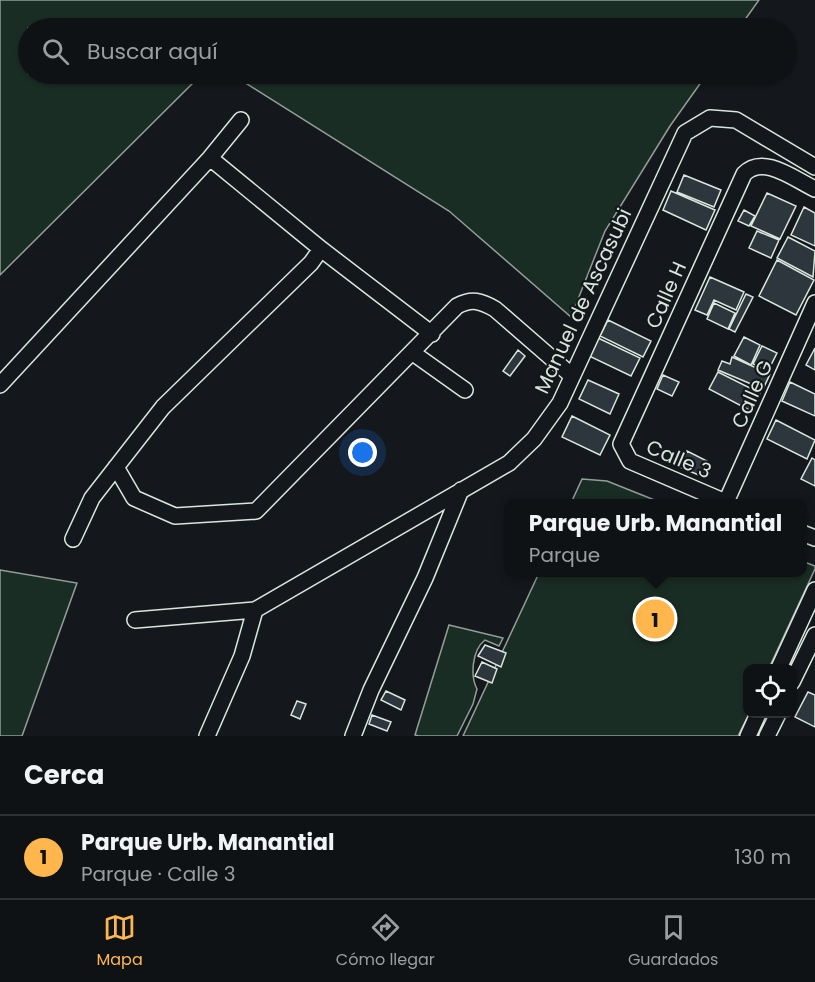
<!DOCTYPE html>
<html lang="es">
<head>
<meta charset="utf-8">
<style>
  :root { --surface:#0f1215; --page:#181b1e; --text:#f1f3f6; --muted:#9b9ea0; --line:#2f3234; --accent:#ffb74d }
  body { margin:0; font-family:Poppins,sans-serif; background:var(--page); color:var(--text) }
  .controls { position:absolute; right:18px; bottom:18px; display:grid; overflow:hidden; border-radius:12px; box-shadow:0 2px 4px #0004 }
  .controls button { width:54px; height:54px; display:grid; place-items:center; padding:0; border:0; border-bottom:2px solid var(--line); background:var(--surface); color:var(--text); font:30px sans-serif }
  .you { position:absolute; left:363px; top:453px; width:21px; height:21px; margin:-15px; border:4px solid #fff; border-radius:50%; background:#1a73e8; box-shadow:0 0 0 9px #1a73e833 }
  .badge { display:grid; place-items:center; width:39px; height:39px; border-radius:50%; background:var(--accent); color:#111; font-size:20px; font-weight:700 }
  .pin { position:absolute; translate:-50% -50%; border:3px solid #fff; box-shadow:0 2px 6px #0006 }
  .popup { position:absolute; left:504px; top:499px; width:303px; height:78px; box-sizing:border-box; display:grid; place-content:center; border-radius:12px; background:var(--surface); filter:drop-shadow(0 2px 4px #0005); font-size:20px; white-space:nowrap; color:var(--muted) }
  .popup b { font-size:22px; color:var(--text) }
  .popup::after { content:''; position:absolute; left:50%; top:100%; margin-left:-12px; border:12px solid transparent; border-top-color:var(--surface) }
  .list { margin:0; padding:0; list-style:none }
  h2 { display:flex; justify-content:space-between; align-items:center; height:78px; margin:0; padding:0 24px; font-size:26px }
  h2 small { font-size:20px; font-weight:400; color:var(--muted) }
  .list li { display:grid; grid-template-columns:39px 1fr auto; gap:18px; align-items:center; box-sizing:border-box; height:84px; padding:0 24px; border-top:2px solid var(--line) }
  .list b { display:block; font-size:22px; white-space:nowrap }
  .list p { margin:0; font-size:20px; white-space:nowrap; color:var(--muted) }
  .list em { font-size:20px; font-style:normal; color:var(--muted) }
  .icon { flex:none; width:33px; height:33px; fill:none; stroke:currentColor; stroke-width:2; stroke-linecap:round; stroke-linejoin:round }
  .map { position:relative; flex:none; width:815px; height:736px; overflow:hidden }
  .search { position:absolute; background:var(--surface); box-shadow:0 2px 4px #0004; left:18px; right:18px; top:18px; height:66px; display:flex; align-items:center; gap:15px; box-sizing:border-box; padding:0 21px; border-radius:33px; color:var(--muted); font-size:22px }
  .sheet { height:162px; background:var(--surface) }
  nav { display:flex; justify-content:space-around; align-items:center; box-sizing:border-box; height:84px; border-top:2px solid var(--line); background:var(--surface); font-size:16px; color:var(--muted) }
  nav a { display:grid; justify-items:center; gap:3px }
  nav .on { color:var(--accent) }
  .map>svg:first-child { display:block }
</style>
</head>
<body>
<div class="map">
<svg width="815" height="736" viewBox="0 0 815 736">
  <rect width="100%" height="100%" fill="#14181c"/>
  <path fill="#1a2d24" stroke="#939e99" stroke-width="1.5" d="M 0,0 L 759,0 L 739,28 L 28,28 L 28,74 L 202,74 L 0,275 Z
    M 231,74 L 707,74 L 670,126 L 605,231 L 571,317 L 449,211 Z
    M 582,479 L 607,481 L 662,503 L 571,503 Z
    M 802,561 L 815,566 L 815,569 L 769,668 L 748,668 L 749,714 L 738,736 L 463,736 L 539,573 L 802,572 Z
    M 0,570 L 77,583 L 22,736 L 0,736 Z
    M 449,625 L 503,638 L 499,646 L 485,640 C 472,650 470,676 477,689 L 473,704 L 457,736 L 419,736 L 415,735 Z"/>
  <path fill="#2c363c" stroke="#d8e6dc" stroke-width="1.5" d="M 684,175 L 721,190 L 714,207 L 677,192 Z
    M 671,191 L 715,210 L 706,230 L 663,210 Z
    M 767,193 L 796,206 L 780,239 L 751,226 Z
    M 804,207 L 815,213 L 815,246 L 791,235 Z
    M 744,210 L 755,216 L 749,226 L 738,221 Z
    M 757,231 L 779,240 L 771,258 L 749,248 Z
    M 788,237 L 815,251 L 813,277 L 777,258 Z
    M 777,260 L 814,280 L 796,315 L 759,296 Z
    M 710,277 L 744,292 L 736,310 L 714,300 L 707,315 L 695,310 Z
    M 746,294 L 753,297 L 735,332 L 729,329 Z
    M 714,303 L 735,313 L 728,329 L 707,319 Z
    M 608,320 L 651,341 L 643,357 L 600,336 Z
    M 596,337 L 640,358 L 631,376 L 587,355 Z
    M 744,337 L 760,345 L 751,365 L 734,356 Z
    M 762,346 L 777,353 L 768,371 L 753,364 Z
    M 815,348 L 815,370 L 806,365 Z
    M 518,350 L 525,356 L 510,376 L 503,371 Z
    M 732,357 L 770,374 L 763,389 L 718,370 L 722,361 L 730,364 Z
    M 718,372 L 760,393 L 751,411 L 709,389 Z
    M 663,375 L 679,382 L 672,396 L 657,389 Z
    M 588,380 L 619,394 L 610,414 L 579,399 Z
    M 790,382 L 815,394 L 815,416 L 782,401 Z
    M 572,416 L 610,435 L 600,455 L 562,437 Z
    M 776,420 L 815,440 L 807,459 L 767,439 Z
    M 687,451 L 707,461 L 701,476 L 680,467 Z
    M 812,458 L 815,460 L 815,486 L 801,479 Z
    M 485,645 L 506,653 L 501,667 L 478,656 Z
    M 482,662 L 497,669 L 492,683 L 475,676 Z
    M 386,691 L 405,700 L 401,710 L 381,700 Z
    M 808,692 L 815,695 L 815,727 L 795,717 Z
    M 297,701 L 306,704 L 300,719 L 291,715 Z
    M 372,715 L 391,722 L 387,731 L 369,724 Z"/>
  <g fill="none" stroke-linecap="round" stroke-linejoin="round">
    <g stroke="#d8e6dc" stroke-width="18">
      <path id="street" d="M 210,158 L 321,249 L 432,334
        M 413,353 L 465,390
        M 0,385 L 210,158 L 241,120
        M 116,467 L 134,498 L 175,516 L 256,511 L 457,306 C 472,298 481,301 495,309 L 571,375
        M 726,502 L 815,303
        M 730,504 L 630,461 L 621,444 L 744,174 C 763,154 794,179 815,189
        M 802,533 L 815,538
        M 73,539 L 92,498 L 163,407 L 311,263 L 321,249
        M 135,620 L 255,610 L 509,463 L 534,439 L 560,403 L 685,133 L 710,118 L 736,120 L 815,167
        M 779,668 L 815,590
        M 792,682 L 815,635
        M 207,736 L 242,656 L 255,610
        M 353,736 L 371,690 L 425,578 L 461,490
        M 748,736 L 758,714
        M 767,736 L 778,714"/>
    </g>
    <use href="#street" stroke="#14181c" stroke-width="15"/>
  </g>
  <g text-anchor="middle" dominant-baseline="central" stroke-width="4.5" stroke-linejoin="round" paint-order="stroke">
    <g font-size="20" fill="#d8e6dc" stroke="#14181c">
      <text transform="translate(666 295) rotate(-66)">Calle H</text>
      <text transform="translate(583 301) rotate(-65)">Manuel de Ascasubi</text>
      <text transform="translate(752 394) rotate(-66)">Calle G</text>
      <text transform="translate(679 459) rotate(23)">Calle 3</text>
    </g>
  </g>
</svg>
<div class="controls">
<button><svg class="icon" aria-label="locate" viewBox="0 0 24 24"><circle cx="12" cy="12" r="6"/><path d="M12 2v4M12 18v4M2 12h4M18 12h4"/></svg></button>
</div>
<div class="you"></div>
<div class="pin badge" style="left:655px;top:619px">1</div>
<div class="popup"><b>Parque Urb. Manantial</b>Parque</div>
<div class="search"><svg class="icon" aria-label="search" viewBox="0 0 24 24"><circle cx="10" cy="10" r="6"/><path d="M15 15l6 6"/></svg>Buscar aquí</div>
</div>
<section class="sheet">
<h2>Cerca<small></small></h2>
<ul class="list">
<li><span class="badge">1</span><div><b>Parque Urb. Manantial</b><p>Parque · Calle 3</p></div><em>130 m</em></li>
</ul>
</section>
<nav>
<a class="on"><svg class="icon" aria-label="map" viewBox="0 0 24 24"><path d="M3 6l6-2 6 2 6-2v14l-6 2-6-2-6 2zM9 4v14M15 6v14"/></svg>Mapa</a>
<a><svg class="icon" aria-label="directions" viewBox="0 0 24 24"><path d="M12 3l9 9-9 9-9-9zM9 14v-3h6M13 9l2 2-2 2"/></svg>Cómo llegar</a>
<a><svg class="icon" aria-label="saved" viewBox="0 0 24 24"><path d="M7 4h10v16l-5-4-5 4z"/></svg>Guardados</a>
</nav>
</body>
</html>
